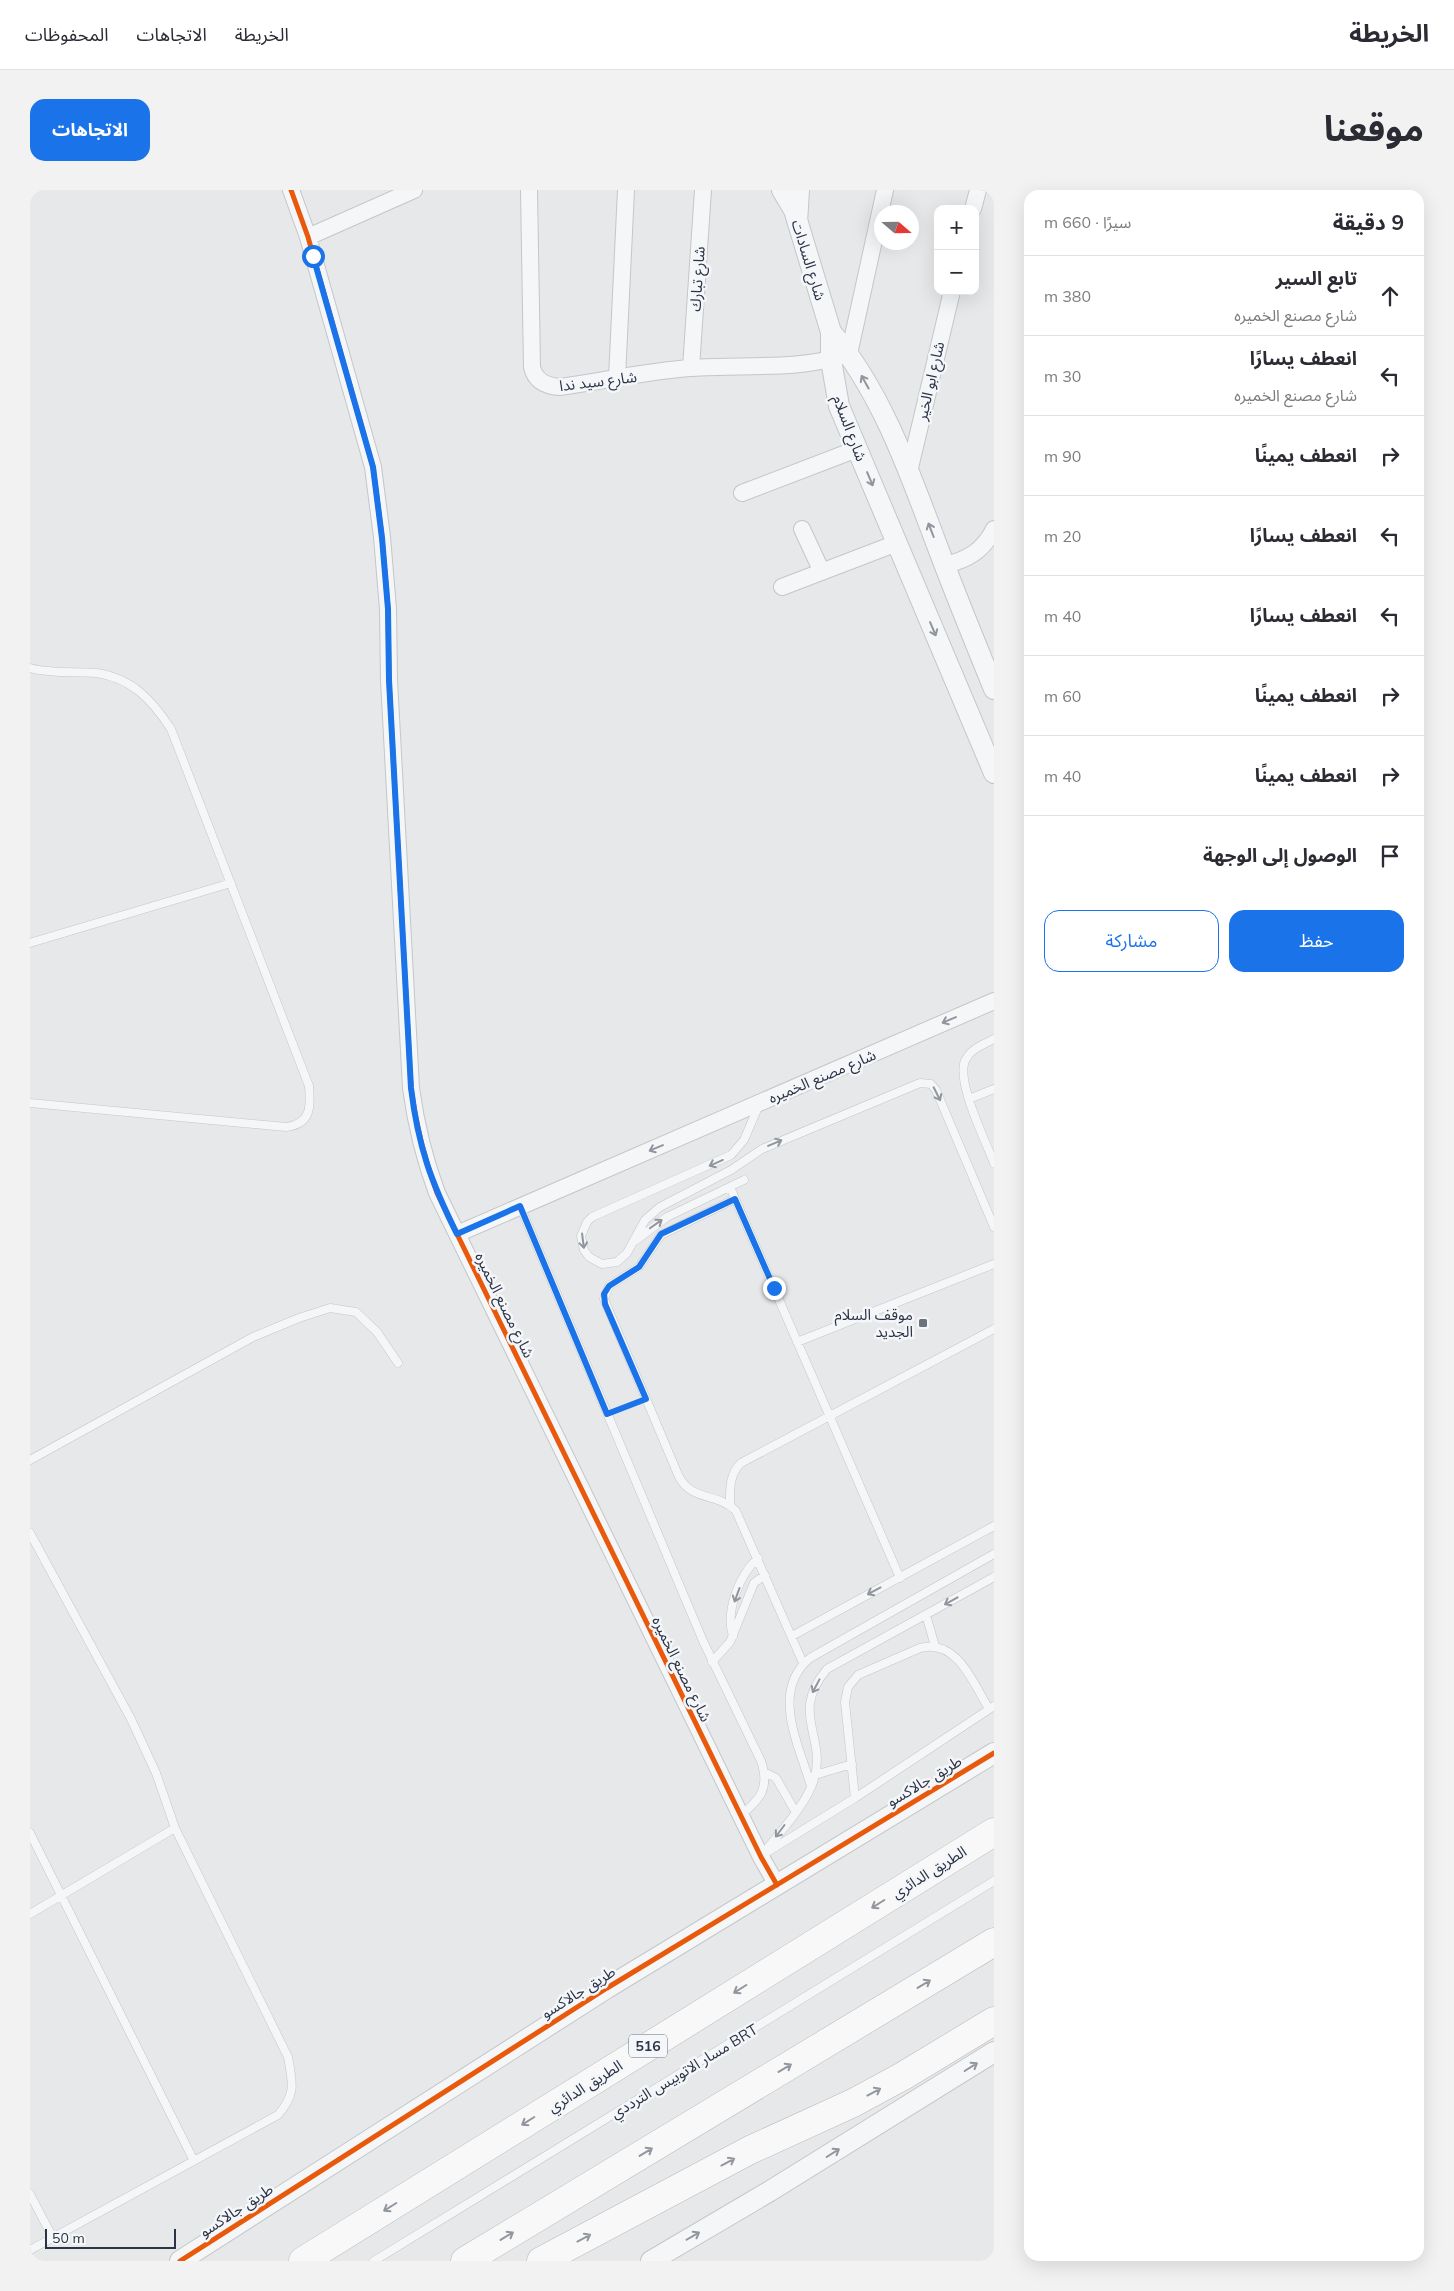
<!DOCTYPE html>
<html lang="ar">
<head>
<meta charset="utf-8">
<style>
  :root { --surface:#fff; --page:#f2f2f3; --text:#2b2b33; --muted:#7c7c81; --line:#e1e1e2; --accent:#1a73e8 }
  body { margin:0; font-family:Mulish,"Noto Sans Arabic",sans-serif; background:var(--page); color:var(--text); direction:rtl }
  .controls { position:absolute; right:15px; top:15px; display:grid; overflow:hidden; border-radius:10px; box-shadow:0 5px 20px #0002 }
  .controls button { width:45px; height:45px; display:grid; place-items:center; padding:0; border:0; border-bottom:1px solid var(--line); background:var(--surface); color:var(--text); font:25px sans-serif }
  .compass { position:absolute; left:844px; top:15px; width:45px; height:45px; border-radius:50%; background:var(--surface); box-shadow:0 5px 20px #0002; rotate:110deg }
  .scale { position:absolute; left:15px; bottom:12px; width:131px; box-sizing:border-box; padding-left:5px; border:2px solid #2b3445; border-top:0; font-size:14px; line-height:18px; white-space:nowrap; color:#2b3445; -webkit-text-stroke:4px #f4f6f9; paint-order:stroke }
  .stop { position:absolute; width:15px; height:15px; margin:-11px; border:4px solid #1a73e8; border-radius:50%; background:#fff }
  .stop.end { background:#1a73e8; border-color:#fff; box-shadow:0 1px 5px #0008 }
  .list { margin:0; padding:0; list-style:none }
  h2 { display:flex; justify-content:space-between; align-items:center; height:65px; margin:0; padding:0 20px; font-size:21px }
  h2 small { font-size:16px; font-weight:400; color:var(--muted) }
  .list li { display:grid; grid-template-columns:32px 1fr auto; gap:15px; align-items:center; box-sizing:border-box; height:80px; padding:0 20px; border-top:1px solid var(--line) }
  .list b { display:block; font-size:19px; white-space:nowrap }
  .list p { margin:0; font-size:16px; white-space:nowrap; color:var(--muted) }
  .list em { font-size:16px; font-style:normal; color:var(--muted) }
  .actions { display:flex; gap:10px; padding:15px 20px }
  .actions a { flex:1; padding:11px 0; border:1px solid var(--accent); border-radius:15px; text-align:center; font-size:18px; color:var(--accent) }
  .actions .main { background:var(--accent); color:#fff }
  .icon { flex:none; width:28px; height:28px; fill:none; stroke:currentColor; stroke-width:2; stroke-linecap:round; stroke-linejoin:round }
  .map { position:relative; flex:none; width:964px; height:2071px; overflow:hidden; direction:ltr; border-radius:15px }
  header { display:flex; align-items:center; gap:30px; box-sizing:border-box; height:70px; padding:0 25px; background:var(--surface); border-bottom:1px solid var(--line) }
  header strong { font-size:24px }
  nav { display:flex; gap:28px; margin-inline-start:auto; font-size:18px }
  .intro { display:flex; align-items:center; justify-content:space-between; box-sizing:border-box; height:120px; padding:0 30px }
  h1 { margin:0; font-size:35px }
  .button { padding:12px 22px; border-radius:15px; background:var(--accent); color:#fff; font-size:18px; font-weight:700 }
  main { display:flex; gap:30px; padding:0 30px }
  aside { flex:1; background:var(--surface); border-radius:15px; box-shadow:0 5px 20px #0002 }
  .map>svg:first-child { display:block }
</style>
</head>
<body>
<header>
<strong>الخريطة</strong>
<nav><a>الخريطة</a><a>الاتجاهات</a><a>المحفوظات</a></nav>
</header>
<div class="intro"><h1>موقعنا</h1><a class="button">الاتجاهات</a></div>
<main>
<aside>
<h2>9 دقيقة<small>سيرًا · 660 m</small></h2>
<ul class="list">
<li><svg class="icon" aria-label="ahead" viewBox="0 0 24 24"><path d="M12 20V5M6 11l6-6 6 6"/></svg><div><b>تابع السير</b><p>شارع مصنع الخميره</p></div><em>380 m</em></li>
<li><svg class="icon" aria-label="left" viewBox="0 0 24 24"><path d="M17 20v-9H6M10 6l-5 5 5 5"/></svg><div><b>انعطف يسارًا</b><p>شارع مصنع الخميره</p></div><em>30 m</em></li>
<li><svg class="icon" aria-label="right" viewBox="0 0 24 24"><path d="M7 20v-9h11M14 6l5 5-5 5"/></svg><div><b>انعطف يمينًا</b></div><em>90 m</em></li>
<li><svg class="icon" aria-label="left" viewBox="0 0 24 24"><path d="M17 20v-9H6M10 6l-5 5 5 5"/></svg><div><b>انعطف يسارًا</b></div><em>20 m</em></li>
<li><svg class="icon" aria-label="left" viewBox="0 0 24 24"><path d="M17 20v-9H6M10 6l-5 5 5 5"/></svg><div><b>انعطف يسارًا</b></div><em>40 m</em></li>
<li><svg class="icon" aria-label="right" viewBox="0 0 24 24"><path d="M7 20v-9h11M14 6l5 5-5 5"/></svg><div><b>انعطف يمينًا</b></div><em>60 m</em></li>
<li><svg class="icon" aria-label="right" viewBox="0 0 24 24"><path d="M7 20v-9h11M14 6l5 5-5 5"/></svg><div><b>انعطف يمينًا</b></div><em>40 m</em></li>
<li><svg class="icon" aria-label="arrive" viewBox="0 0 24 24"><path d="M6 21V4h12l-3 4 3 4H6"/></svg><div><b>الوصول إلى الوجهة</b></div></li>
</ul>
<div class="actions"><a class="main">حفظ</a><a>مشاركة</a></div>
</aside>
<div class="map">
<svg width="964" height="2071" viewBox="0 0 964 2071">
  <rect width="100%" height="100%" fill="#e6e8ea"/>
  <g fill="none" stroke-linecap="round" stroke-linejoin="round">
    <g stroke="#c4c6c8" stroke-width="9">
      <path id="service" d="M 0,478 C 22,484 44,481 66,483 C 102,488 122,510 141,539 L 279,896 C 281,917 281,934 256,937 L 0,913
        M 0,753 L 201,693
        M 964,849 C 954,854 941,859 936,869 C 924,888 956,952 964,973
        M 939,909 L 964,899
        M 729,915 L 714,950 L 701,965 L 562,1027 L 557,1032 L 551,1046 L 554,1060 L 559,1067 L 572,1074 L 587,1072 L 597,1063 L 615,1030 L 630,1017 L 701,980 L 732,959 L 890,893 L 901,894 L 906,900 L 964,1037
        M 700,997 L 870,1388
        M 705,1009 L 631,1045 L 609,1077 L 579,1096 L 574,1109 L 649,1287 C 663,1312 687,1302 706,1321 L 773,1473
        M 490,1016 L 673,1451 L 731,1571 C 740,1598 731,1609 710,1626
        M 605,1051 L 637,1027 L 714,990
        M 767,1152 L 964,1074
        M 0,1270 L 223,1147 L 269,1128 L 300,1118 L 326,1122 L 347,1142 L 368,1173
        M 700,1316 C 700,1300 699,1284 711,1273 L 964,1139
        M 0,1343 L 101,1529 L 126,1583 L 145,1638 L 258,1867 C 263,1894 266,1904 248,1925 L 0,2060
        M 896,1425 L 905,1456
        M 703,1446 C 695,1422 709,1385 728,1368
        M 762,1446 L 964,1336
        M 682,1472 L 700,1452 L 724,1393 L 735,1385
        M 734,1582 L 746,1588 L 765,1621
        M 785,1585 L 822,1574
        M 781,1596 C 769,1555 740,1501 780,1468 L 964,1364
        M 825,1608 L 815,1512 L 818,1497 L 828,1485 L 890,1458 C 928,1449 943,1493 959,1519
        M 0,1643 L 164,1971
        M 734,1664 L 825,1608 L 964,1516
        M 731,1666 C 748,1644 778,1614 785,1586 C 795,1544 760,1523 797,1479 L 964,1387
        M 0,1724 L 145,1638
        M 0,2004 L 23,2048
        M 344,2071 L 964,1691"/>
    </g>
    <g stroke="#c4c6c8" stroke-width="18">
      <path id="minor" d="M 261,0 L 278,47 L 343,277 L 352,347 L 358,419 L 359,490 L 381,898 C 386,935 394,968 407,1003 L 731,1667 L 747,1695
        M 499,0 L 502,177 C 505,191 516,196 530,197 C 573,191 617,181 661,178 C 715,174 768,181 819,164 L 855,0
        M 943,19 L 948,0
        M 769,33 L 771,0
        M 278,47 L 384,0
        M 661,178 L 673,0
        M 587,188 L 596,0
        M 879,282 L 922,101
        M 712,303 L 827,259
        M 772,339 L 792,382
        M 915,375 C 937,370 953,361 964,339
        M 752,397 L 867,353
        M 427,1044 L 964,811"/>
    </g>
    <g stroke="#c4c6c8" stroke-width="22">
      <path id="tertiary" d="M 752,0 L 764,20 L 801,142 L 801,170 L 809,216 L 964,583
        M 801,142 C 853,204 880,284 908,358 C 926,406 945,452 964,499
        M 150,2071 L 577,1798 L 964,1563
        M 621,2071 L 740,2001 L 964,1862"/>
    </g>
    <g stroke="#b8bbbf" stroke-width="29">
      <path id="motorway" d="M 273,2071 L 964,1642
        M 435,2071 L 964,1752
        M 511,2071 L 720,1960 L 823,1913 L 873,1886 L 964,1831"/>
    </g>
    <path stroke="#c5c6ca" stroke-width="3" stroke-dasharray="4 4" stroke-linecap="butt" d="M 587,1220 L 605,1214"/>
    <use href="#service" stroke="#f5f6f7" stroke-width="8"/>
    <use href="#minor" stroke="#f5f6f7" stroke-width="16"/>
    <use href="#tertiary" stroke="#f5f6f7" stroke-width="20"/>
    <use href="#motorway" stroke="#f8f8f8" stroke-width="28"/>
    <g stroke="#f4f6f9" stroke-width="8">
      <path id="cycleway" d="M 261,0 L 278,47 L 343,277 L 352,347 L 358,419 L 359,490 L 381,898 C 386,935 394,968 407,1003 L 731,1667 L 747,1695
        M 150,2071 L 577,1798 L 964,1563"/>
    </g>
    <use href="#cycleway" stroke="#e8590c" stroke-width="5"/>
  </g>
  <defs><path id="oneway-shaft" d="M-6 0H5M1.5-3L5.5 0L1.5 3" fill="none" stroke-width="1.6" stroke-linecap="round" stroke-linejoin="round" transform="scale(1.25)"/></defs>
  <g stroke="#90959e">
    <use href="#oneway-shaft" transform="translate(835 192) rotate(-119)"/>
    <use href="#oneway-shaft" transform="translate(840 289) rotate(67)"/>
    <use href="#oneway-shaft" transform="translate(901 340) rotate(-111)"/>
    <use href="#oneway-shaft" transform="translate(903 439) rotate(67)"/>
    <use href="#oneway-shaft" transform="translate(919 830) rotate(157)"/>
    <use href="#oneway-shaft" transform="translate(907 904) rotate(63)"/>
    <use href="#oneway-shaft" transform="translate(745 953) rotate(-23)"/>
    <use href="#oneway-shaft" transform="translate(626 958) rotate(157)"/>
    <use href="#oneway-shaft" transform="translate(686 973) rotate(156)"/>
    <use href="#oneway-shaft" transform="translate(626 1034) rotate(-35)"/>
    <use href="#oneway-shaft" transform="translate(553 1051) rotate(83)"/>
    <use href="#oneway-shaft" transform="translate(844 1401) rotate(152)"/>
    <use href="#oneway-shaft" transform="translate(707 1405) rotate(110)"/>
    <use href="#oneway-shaft" transform="translate(921 1411) rotate(151)"/>
    <use href="#oneway-shaft" transform="translate(786 1496) rotate(118)"/>
    <use href="#oneway-shaft" transform="translate(750 1641) rotate(127)"/>
    <use href="#oneway-shaft" transform="translate(941 1877) rotate(-32)"/>
    <use href="#oneway-shaft" transform="translate(803 1963) rotate(-32)"/>
    <use href="#oneway-shaft" transform="translate(663 2046) rotate(-30)"/>
  </g>
  <g stroke="#92969e">
    <use href="#oneway-shaft" transform="translate(848 1714) rotate(148)"/>
    <use href="#oneway-shaft" transform="translate(894 1794) rotate(-31)"/>
    <use href="#oneway-shaft" transform="translate(710 1799) rotate(148)"/>
    <use href="#oneway-shaft" transform="translate(755 1878) rotate(-31)"/>
    <use href="#oneway-shaft" transform="translate(844 1902) rotate(-28)"/>
    <use href="#oneway-shaft" transform="translate(498 1931) rotate(148)"/>
    <use href="#oneway-shaft" transform="translate(616 1962) rotate(-31)"/>
    <use href="#oneway-shaft" transform="translate(698 1972) rotate(-28)"/>
    <use href="#oneway-shaft" transform="translate(360 2017) rotate(148)"/>
    <use href="#oneway-shaft" transform="translate(477 2046) rotate(-31)"/>
    <use href="#oneway-shaft" transform="translate(554 2048) rotate(-28)"/>
  </g>
  <g fill="none" stroke-linecap="round" stroke-linejoin="round">
    <path stroke="#1a73e8" stroke-width="6" d="M 283,66 L 343,277 L 352,348 L 358,419 L 359,490 L 381,898 C 388,956 401,992 427,1044 L 490,1016 L 577,1224 L 616,1209 L 575,1114 L 574,1104 L 579,1096 L 609,1077 L 631,1044 L 705,1009 L 744,1098"/>
  </g>
  <rect fill="#6c737f" stroke="#f4f6f9" stroke-width="2" x="888" y="1128" width="10" height="10" rx="2.5"/>
  <g text-anchor="middle" dominant-baseline="central" stroke-width="5" stroke-linejoin="round" paint-order="stroke">
    <rect fill="#f4f6f9" stroke="#676e7b" stroke-width="1" x="599" y="1844.5" width="38" height="23" rx="4"/>
    <g font-size="14" font-weight="bold" fill="#2b3445">
      <text x="618" y="1856">516</text>
    </g>
    <g font-size="15" fill="#2b3445" stroke="#f4f6f9">
      <text transform="translate(779 70) rotate(73)">شارع السادات</text>
      <text transform="translate(667 89) rotate(-86)">شارع تبارك</text>
      <text transform="translate(568 191) rotate(-7)">شارع سيد ندا</text>
      <text transform="translate(900 191) rotate(-77)">شارع ابو الخير</text>
      <text transform="translate(820 238) rotate(69)">شارع السلام</text>
      <text transform="translate(792 886) rotate(-23)">شارع مصنع الخميره</text>
      <text transform="translate(475 1115) rotate(64)">شارع مصنع الخميره</text>
      <text transform="translate(652 1479) rotate(64)">شارع مصنع الخميره</text>
      <text transform="translate(894 1591) rotate(-31)">طريق جالاكسو</text>
      <text transform="translate(899 1682) rotate(-32)">الطريق الدائري</text>
      <text transform="translate(548 1802) rotate(-32)">طريق جالاكسو</text>
      <text transform="translate(654 1881) rotate(-31)">مسار الاتوبيس الترددي BRT</text>
      <text transform="translate(555 1896) rotate(-32)">الطريق الدائري</text>
      <text transform="translate(206 2020) rotate(-33)">طريق جالاكسو</text>
    </g>
    <g font-size="15" fill="#2b3445" stroke="#f4f6f9" text-anchor="end">
      <text x="883" y="1124">موقف السلام<tspan x="883" dy="17">الجديد</tspan></text>
    </g>
  </g>
</svg>
<div class="controls">
<button>+</button>
<button>−</button>
</div>
<svg class="compass" viewBox="-18 -18 36 36"><path d="M0-13l5 13h-10z" fill="#e53935"/><path d="M0 13l5-13h-10z" fill="#7c7c81"/></svg>
<div class="scale">50 m</div>
<div class="stop" style="left:283px;top:66px"></div>
<div class="stop end" style="left:744px;top:1098px"></div>
</div>
</main>
</body>
</html>
